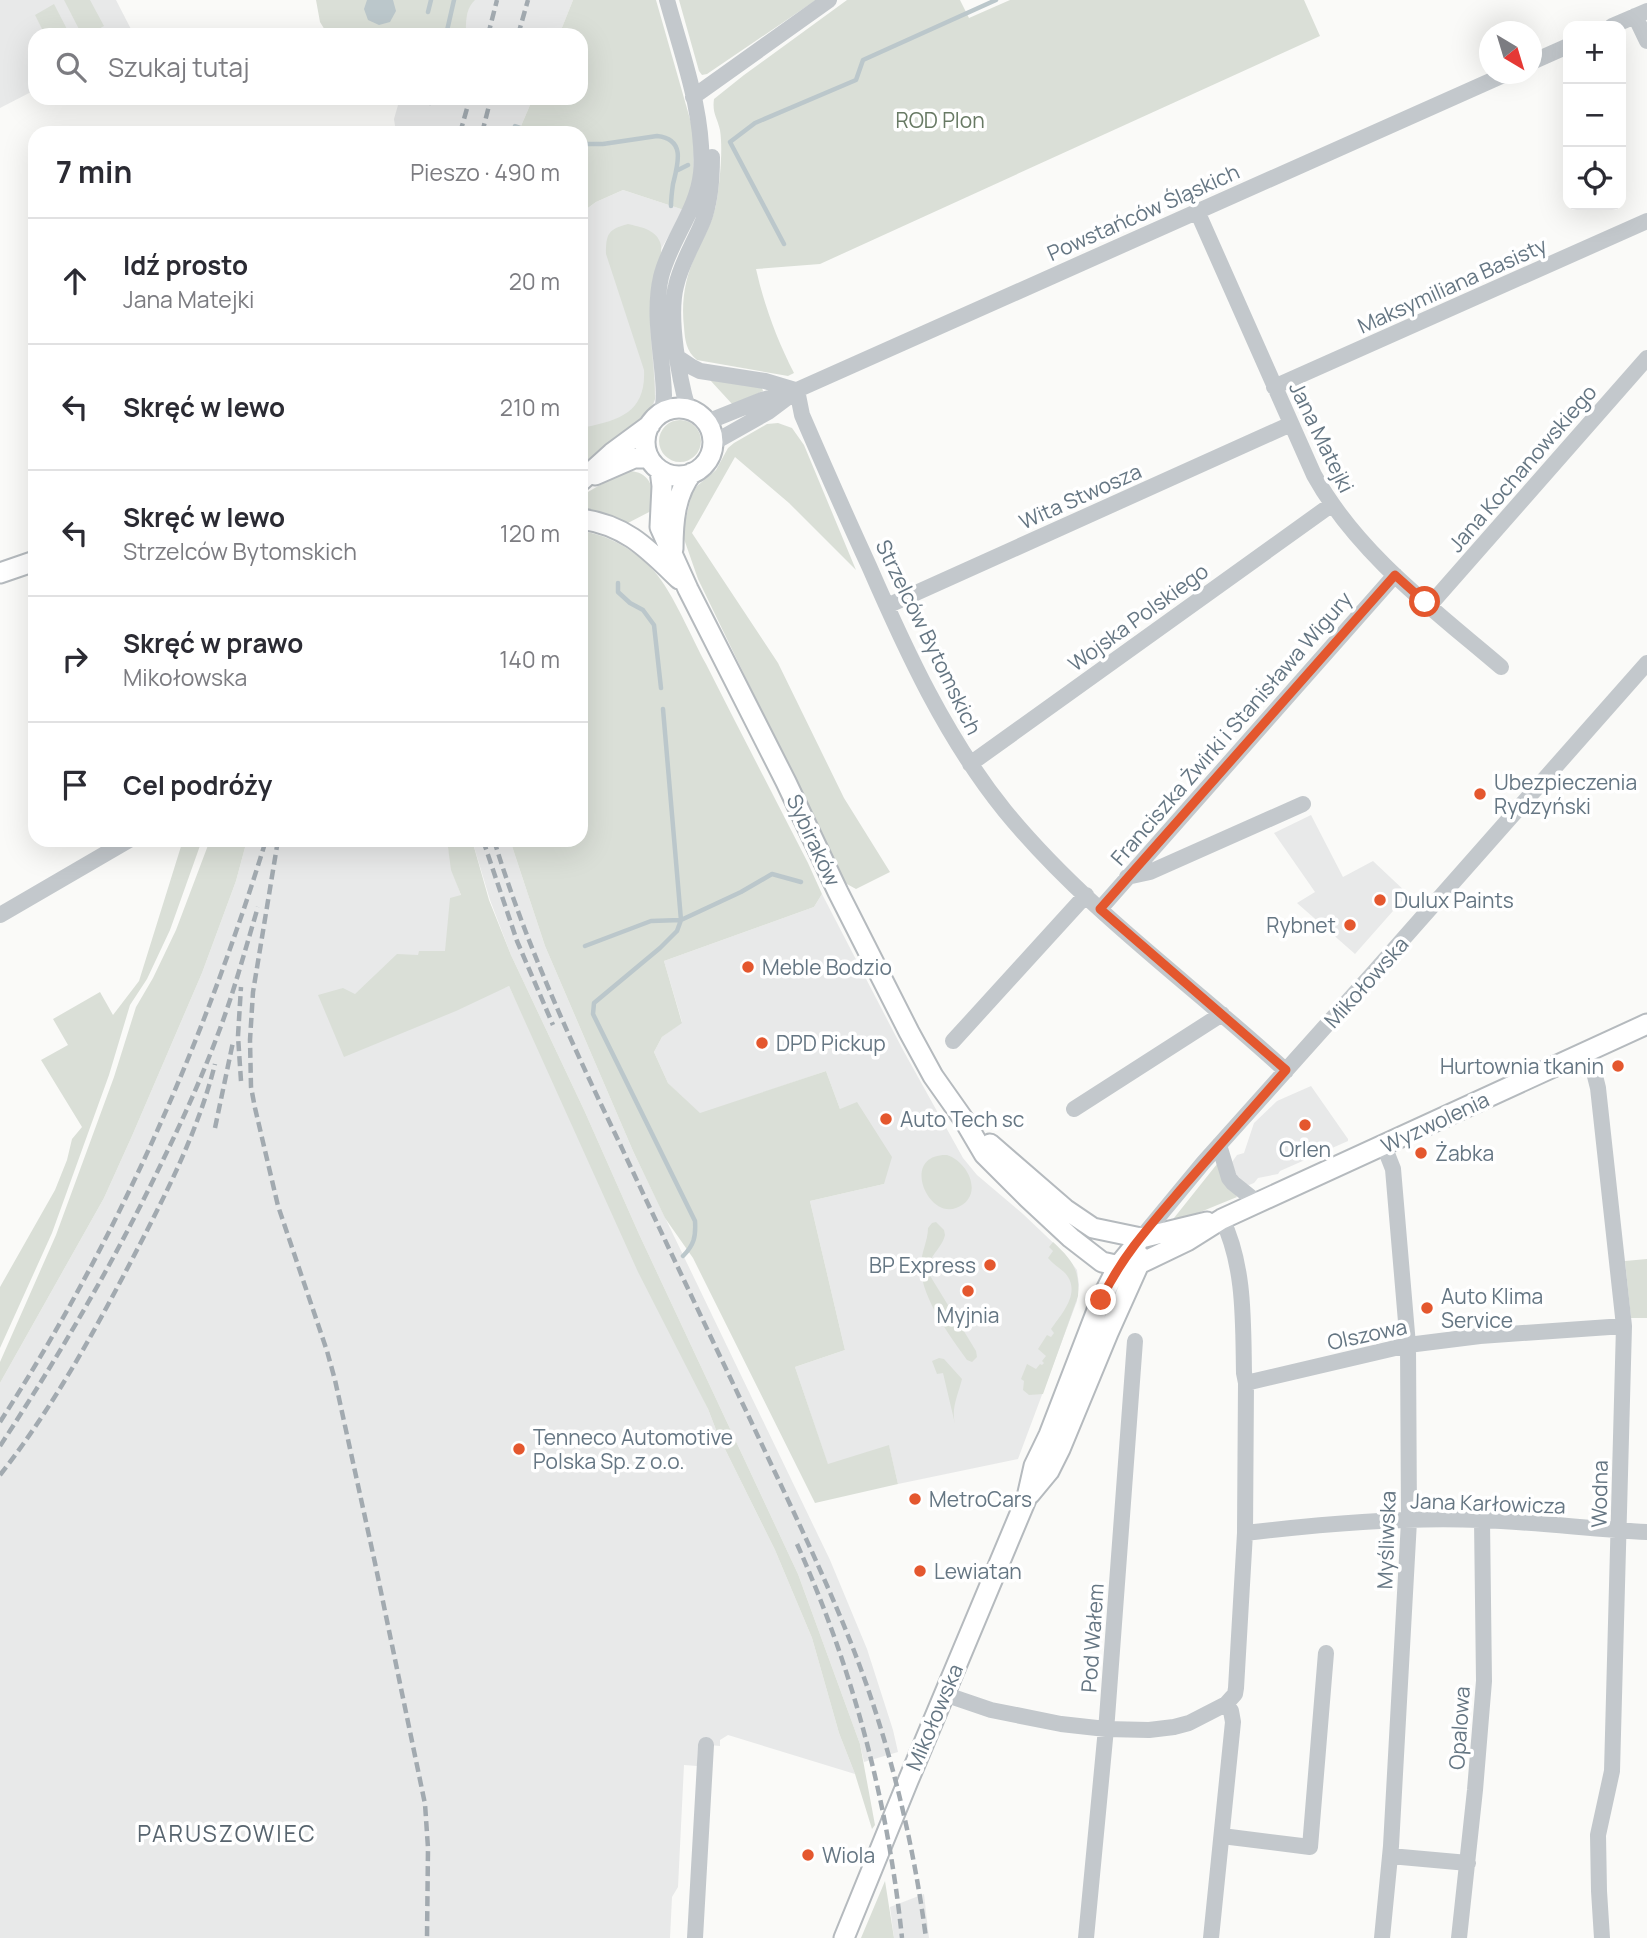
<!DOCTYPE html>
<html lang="pl">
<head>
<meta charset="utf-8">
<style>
  :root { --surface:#fff; --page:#f7f7f7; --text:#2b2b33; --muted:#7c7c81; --line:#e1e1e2 }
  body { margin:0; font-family:Manrope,sans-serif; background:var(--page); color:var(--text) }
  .controls { position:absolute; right:21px; top:21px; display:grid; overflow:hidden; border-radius:14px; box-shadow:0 7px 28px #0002 }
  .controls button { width:63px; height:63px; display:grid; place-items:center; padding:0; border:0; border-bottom:2px solid var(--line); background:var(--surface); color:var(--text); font:35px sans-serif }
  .compass { position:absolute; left:1479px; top:21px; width:63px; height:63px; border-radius:50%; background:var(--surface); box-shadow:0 7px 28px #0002; rotate:142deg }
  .stop { position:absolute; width:21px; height:21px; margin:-16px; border:5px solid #e4572e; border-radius:50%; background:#fff }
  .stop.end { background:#e4572e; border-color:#fff; box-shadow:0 2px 7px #0008 }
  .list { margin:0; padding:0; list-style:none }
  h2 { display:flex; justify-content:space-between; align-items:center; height:91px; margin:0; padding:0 28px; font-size:30px }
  h2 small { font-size:23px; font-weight:400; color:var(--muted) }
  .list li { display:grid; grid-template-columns:46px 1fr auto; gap:21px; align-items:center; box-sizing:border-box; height:126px; padding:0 28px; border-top:2px solid var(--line) }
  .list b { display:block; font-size:26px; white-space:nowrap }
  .list p { margin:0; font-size:23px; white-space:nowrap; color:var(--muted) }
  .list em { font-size:23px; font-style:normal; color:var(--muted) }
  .icon { flex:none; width:38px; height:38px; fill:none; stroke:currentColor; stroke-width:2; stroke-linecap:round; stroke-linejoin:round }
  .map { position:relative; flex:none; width:1647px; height:1938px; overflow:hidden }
  .search { position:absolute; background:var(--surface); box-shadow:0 7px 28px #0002; left:28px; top:28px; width:560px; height:77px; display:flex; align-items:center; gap:18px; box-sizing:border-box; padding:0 24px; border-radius:21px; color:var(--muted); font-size:26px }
  .panel { position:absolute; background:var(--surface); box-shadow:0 7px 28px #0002; left:28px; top:126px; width:560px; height:721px; border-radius:21px }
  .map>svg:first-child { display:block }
</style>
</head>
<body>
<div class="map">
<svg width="1647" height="1938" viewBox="0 0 1647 1938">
  <rect width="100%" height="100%" fill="#fafaf8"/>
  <path fill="#e8e9e9" d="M 0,0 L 116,0 L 134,35 L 35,35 L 35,90 L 0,108 Z
    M 427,0 L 573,0 L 559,35 L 417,35 Z
    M 400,98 L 533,98 L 518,133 L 396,133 L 394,119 Z
    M 623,190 L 684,210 L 661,249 L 652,284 L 650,311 L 656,396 L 653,407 L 639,423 L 581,465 L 581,213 L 596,202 Z
    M 1311,815 L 1343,877 L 1373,861 L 1408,894 L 1355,954 L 1297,903 L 1315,892 L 1274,833 Z
    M 247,840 L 447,840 L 452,870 L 495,991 L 509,986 L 708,1409 L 718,1435 L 775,1550 L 812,1638 L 839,1733 L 855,1774 L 728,1735 L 720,1740 L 720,1746 L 698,1744 L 697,1766 L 684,1765 L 678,1887 L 672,1897 L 670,1938 L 0,1938 L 0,1383 L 104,1198 L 132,1136 L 202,973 L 236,881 Z
    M 472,840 L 510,840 L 545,946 L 633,1151 L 830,1560 L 867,1649 L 893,1730 L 898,1752 L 864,1762 L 860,1744 L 798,1574 L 639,1234 L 585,1112 L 511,955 L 490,900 Z
    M 822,894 L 903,1050 L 963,1158 L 977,1175 L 1023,1214 L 1064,1253 L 1077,1270 L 1079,1285 L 1077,1301 L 1018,1459 L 898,1484 L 889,1446 L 828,1465 L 795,1367 L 845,1350 L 810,1201 L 884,1184 L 840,1109 L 826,1071 L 700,1114 L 668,1083 L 654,1052 L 662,1037 L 682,1022 L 664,961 L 814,907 Z
    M 1311,1086 L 1348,1139 L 1348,1141 L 1280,1171 L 1278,1174 L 1258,1178 L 1254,1183 L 1249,1185 L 1238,1181 L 1232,1162 L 1237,1155 L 1244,1153 L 1254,1123 L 1277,1101 Z
    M 924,1894 L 929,1938 L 894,1938 L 890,1907 Z"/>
  <path fill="#dadfd7" d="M 64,0 L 90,0 L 104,26 L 88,35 L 82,35 Z
    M 316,0 L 475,0 C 465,9 466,23 466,35 L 328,35 L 320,22 Z
    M 573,0 L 656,0 L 694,133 L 693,188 L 684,210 L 623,190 L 596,202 L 581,213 L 581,133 L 518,133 L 533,98 L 581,98 L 581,35 L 559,35 Z
    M 679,0 L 816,0 L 707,74 L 702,75 L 699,71 Z
    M 847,0 L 960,0 L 969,18 L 1010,0 L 1304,0 L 1320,36 L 820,264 L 756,269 C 764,305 777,340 794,373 L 788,376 L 697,360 C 686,351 685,340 684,327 C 681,301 685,278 696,254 C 704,236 714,220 717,199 C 720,179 723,150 720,130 C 717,117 712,113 714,99 L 744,75 Z
    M 54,4 L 70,35 L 45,35 L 35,15 Z
    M 628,224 C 640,227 655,229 660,242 C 665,254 654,272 652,284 C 646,322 655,361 655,399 C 646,426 604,449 581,465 L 581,440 L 588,439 L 586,427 C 621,420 646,411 644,370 L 606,254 C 606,234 608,229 628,224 Z
    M 710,380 L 762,388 L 763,391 L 733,405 Z
    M659 441a21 21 0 1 1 42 0a21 21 0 1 1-42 0Z
    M 778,423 L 792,428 L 804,445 L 856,570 L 789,503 L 735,457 L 692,533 L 778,663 L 844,798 L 890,872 L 856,889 L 845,883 L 698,579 L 684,539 L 684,526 L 692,493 L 697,486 L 716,470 L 728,448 L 734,443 L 767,424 Z
    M 629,471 C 653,472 654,492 653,510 L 626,524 L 581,512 L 581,496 L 619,474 Z
    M 581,531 C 609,535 635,550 654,571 C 674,594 691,637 706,664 C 740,731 774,797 808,863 L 822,894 L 814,907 L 664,961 L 682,1023 L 662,1037 L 654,1052 L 668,1083 L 700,1113 L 826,1071 L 840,1109 L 857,1102 L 892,1157 L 884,1184 L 810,1201 L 845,1350 L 795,1367 L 828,1464 L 889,1445 L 898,1484 L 815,1503 L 693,1258 L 665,1218 L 633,1151 L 545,946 L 510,840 L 581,840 Z
    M 183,840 L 202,840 L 170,930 L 147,979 L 130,1005 L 109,1075 L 52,1233 L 0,1348 L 0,1287 L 55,1190 L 67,1160 L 72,1139 L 82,1127 L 41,1060 L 68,1045 L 53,1019 L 100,992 L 113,1015 L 139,981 Z
    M 210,840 L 247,840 L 236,881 L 202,973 L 132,1136 L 104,1198 L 0,1383 L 0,1362 L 56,1235 L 114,1077 L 136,1007 L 153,978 L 176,930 Z
    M 447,840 L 472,840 L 489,900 L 511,955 L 585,1112 L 639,1234 L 798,1574 L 860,1744 L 875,1825 L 872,1829 L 855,1774 L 839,1733 L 812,1638 L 775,1550 L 718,1435 L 708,1409 L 638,1272 L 509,986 L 456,1011 L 344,1057 L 318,995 L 343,988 L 355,994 L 397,954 L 418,955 L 419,951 L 445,951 L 450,898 L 461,895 L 451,870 Z
    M 947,1155 C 969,1162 985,1197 956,1208 C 927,1219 900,1154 947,1155 Z
    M 1217,1164 L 1237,1197 L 1171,1224 L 1170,1223 Z
    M 932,1223 L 936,1222 L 944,1230 L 945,1235 C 941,1251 927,1255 929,1274 L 976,1351 L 977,1357 L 972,1362 L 967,1360 C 950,1336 920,1296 921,1266 C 921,1252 928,1241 928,1228 Z
    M 1053,1242 C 1072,1260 1080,1269 1078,1296 L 1043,1394 L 1029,1395 L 1023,1390 L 1024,1381 L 1021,1379 L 1027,1364 L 1036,1369 L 1040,1364 L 1042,1365 L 1044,1363 L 1042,1361 L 1046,1356 L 1038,1349 L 1047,1335 L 1051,1337 L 1054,1333 L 1051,1329 C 1062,1313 1082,1292 1065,1273 C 1060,1268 1053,1264 1048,1258 L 1053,1251 L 1049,1247 Z
    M 1647,1259 L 1647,1318 L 1631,1318 L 1625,1261 Z
    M 939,1358 L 944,1359 L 962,1379 C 958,1395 951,1408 955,1424 L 943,1373 L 937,1374 L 932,1361 Z
    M 885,1881 L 894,1938 L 861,1938 Z"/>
  <path fill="#bbc7cb" d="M 393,0 L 396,11 L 390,22 L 379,25 L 368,20 L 364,9 L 367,0 Z"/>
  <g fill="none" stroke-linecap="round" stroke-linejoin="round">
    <path stroke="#bbc7cb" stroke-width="4.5" d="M 428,12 L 431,0
      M 446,35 L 454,0
      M 430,103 L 431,98
      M 515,126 L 535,133
      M 581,144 L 603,144 L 657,136 C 686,139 678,164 673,184 C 672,191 671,198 671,206
      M 678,170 L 688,165
      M 784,244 L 730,142 L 755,123 L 856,80 L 863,60 L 996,0
      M 618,583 L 618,592 L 630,603 L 643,610 L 654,625 L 661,688
      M 663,709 L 681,920 L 677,931 L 660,948 L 594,1003 L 593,1014 L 695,1221 C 696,1237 694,1245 683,1256
      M 585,946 L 651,921 L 681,920 L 741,892 L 772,874 L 801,882"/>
    <g stroke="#b5babe" stroke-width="23">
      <path id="major" d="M645 442a34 34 0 1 1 68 0a34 34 0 1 1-68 0Z
        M 660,470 L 662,486 L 660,527 L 688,589 L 786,782 L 838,892 L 909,1032 L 933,1076 L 964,1120 L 984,1154 L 1028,1198 L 1071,1238 L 1102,1262 L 1124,1267 L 1139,1264 L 1187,1241 L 1222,1219 L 1647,1024
        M 595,475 L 634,458 L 649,458
        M 581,481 L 612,453 L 650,425
        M 581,519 C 626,525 648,549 679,579
        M 673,549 C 673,523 675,494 692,473
        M 0,573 L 35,561
        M 990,1144 L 1065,1209 L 1093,1228 L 1141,1238 L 1207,1222
        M 1030,1494 L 1049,1471 L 1060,1449 L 1108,1333 L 1139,1264 L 1140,1256
        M 844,1938 L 908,1781 L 1027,1497 L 1034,1466 L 1049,1435 L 1101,1300 L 1118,1266 L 1141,1238"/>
    </g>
    <path stroke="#c3c8cc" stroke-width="16" d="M 1635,16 L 1647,41
      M 1612,26 L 1647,11
      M 1532,62 L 1568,46
      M 693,97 L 829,0
      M 1197,211 L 1314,475 C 1358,554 1433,609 1501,667
      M 677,357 L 692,367 L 700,371 L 765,381 L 795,390
      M 1274,387 L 1647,221
      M 797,390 L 802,415 C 824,466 846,516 869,566 C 906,651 946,738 1005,811 C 1086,910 1193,985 1286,1071
      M 688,409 C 679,378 668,317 676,286 C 681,263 694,243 703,221 C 711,201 712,178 712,157
      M 660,414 L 663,406 L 664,395 C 663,356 652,316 661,277 C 670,240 697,211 701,173 C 705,115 682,55 667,0
      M 707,422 L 762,400 L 797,390 L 1506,74
      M 713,443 L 768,412 L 788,397
      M 887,606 L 1291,424
      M 1429,606 L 1647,358
      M 970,764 L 1331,505
      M 1127,877 L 1150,872 L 1303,804
      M 1100,909 L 1395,575
      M 0,915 L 129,840
      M 953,1041 L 1086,895
      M 1586,1053 L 1594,1072 L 1598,1088 L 1624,1326 L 1612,1771 L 1598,1835 L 1599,1891 L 1602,1938
      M 1074,1109 L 1222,1014
      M 1219,1145 L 1229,1178 L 1233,1183 L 1258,1203
      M 1141,1238 L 1203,1163 L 1374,972 L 1647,663
      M 1246,1383 L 1408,1345 L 1480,1336 L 1624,1326
      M 1245,1533 C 1323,1524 1402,1517 1481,1520 C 1536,1522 1592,1529 1647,1532
      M 944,1694 L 991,1710 L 1061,1724 L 1106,1729 L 1149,1730 L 1174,1727 L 1189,1723 L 1226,1704
      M 1222,1836 L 1310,1847 L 1326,1653
      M 1390,1856 L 1468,1863
      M 695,1938 L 706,1745
      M 1086,1938 L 1107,1718 L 1135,1341
      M 1211,1938 L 1233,1722 L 1231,1711 L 1226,1704 L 1235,1694 L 1236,1688 L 1245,1533 L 1246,1383 L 1244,1373 C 1243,1322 1245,1266 1222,1219
      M 1382,1938 L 1391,1846 L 1409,1521 L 1408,1345 L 1393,1169 L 1384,1146
      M 1459,1938 L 1475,1790 L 1484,1681 L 1482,1520"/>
    <use href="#major" stroke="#fff" stroke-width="19"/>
    <path stroke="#a2aab0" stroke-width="4.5" stroke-dasharray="10 5" stroke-linecap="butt" d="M 488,35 L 497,0
      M 518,35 L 528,0
      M 460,133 L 470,98
      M 482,133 L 491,98
      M 278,840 L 253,992 L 250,1040 L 251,1087 L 255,1108 L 278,1206 L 327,1351 L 335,1380 L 375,1563 L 425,1804 L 428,1848 L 427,1938
      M 483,840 L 517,941 L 553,1025
      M 494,840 C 526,945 572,1044 619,1142 C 662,1234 705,1325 749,1417 C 788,1501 830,1585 862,1672 C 893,1758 914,1847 926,1938
      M 241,1081 L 238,1036 L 241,987
      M 215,1128 L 233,1042
      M 0,1422 C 116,1242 203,1045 266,840
      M 0,1446 C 61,1353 115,1260 163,1160 C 183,1119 202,1077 218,1034 C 234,992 245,950 258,907
      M 0,1475 C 55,1405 98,1325 139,1246 C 169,1188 199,1128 215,1064
      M 797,1544 C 853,1669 888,1802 902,1938"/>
  </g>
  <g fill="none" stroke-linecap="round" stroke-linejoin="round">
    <path stroke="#e4572e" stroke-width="9" d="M 1101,1300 C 1121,1257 1152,1223 1183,1187 C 1217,1148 1252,1109 1286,1070 L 1100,909 L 1395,575 L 1425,602"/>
  </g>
  <g fill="#e4572e" stroke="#fff" stroke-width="2.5">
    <circle cx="1480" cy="794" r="7"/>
    <circle cx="1380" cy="900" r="7"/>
    <circle cx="1350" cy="925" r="7"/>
    <circle cx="748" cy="967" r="7"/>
    <circle cx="762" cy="1043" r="7"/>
    <circle cx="1618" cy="1066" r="7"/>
    <circle cx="886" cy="1119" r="7"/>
    <circle cx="1305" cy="1125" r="7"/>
    <circle cx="1421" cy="1153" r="7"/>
    <circle cx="990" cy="1265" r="7"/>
    <circle cx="968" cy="1291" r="7"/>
    <circle cx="1427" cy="1308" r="7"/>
    <circle cx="519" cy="1449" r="7"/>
    <circle cx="915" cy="1499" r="7"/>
    <circle cx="920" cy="1571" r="7"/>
    <circle cx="808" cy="1855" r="7"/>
  </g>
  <g text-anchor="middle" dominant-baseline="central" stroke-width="7" stroke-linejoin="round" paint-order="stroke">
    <g font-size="21" fill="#687a64" stroke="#fff">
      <text x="940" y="120">ROD Plon</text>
    </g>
    <g font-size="21" fill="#657683" stroke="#fff">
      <text transform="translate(1143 212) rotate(-24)">Powstańców Śląskich</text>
      <text transform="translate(1452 285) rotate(-24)">Maksymiliana Basisty</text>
      <text transform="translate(1322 437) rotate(64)">Jana Matejki</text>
      <text transform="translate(1522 468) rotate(-49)">Jana Kochanowskiego</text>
      <text transform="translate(1080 496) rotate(-24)">Wita Stwosza</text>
      <text transform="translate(1138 617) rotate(-36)">Wojska Polskiego</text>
      <text transform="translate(929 637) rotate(64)">Strzelców Bytomskich</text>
      <text transform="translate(1231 728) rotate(-49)">Franciszka Żwirki i Stanisława Wigury</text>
      <text transform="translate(814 840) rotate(65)">Sybiraków</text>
      <text transform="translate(1366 982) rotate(-48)">Mikołowska</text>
      <text transform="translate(1435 1122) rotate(-25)">Wyzwolenia</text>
      <text transform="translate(1367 1334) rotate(-12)">Olszowa</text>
      <text transform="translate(1599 1494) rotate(-89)">Wodna</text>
      <text transform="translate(1488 1503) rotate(2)">Jana Karłowicza</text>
      <text transform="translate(1386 1540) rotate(-88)">Myśliwska</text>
      <text transform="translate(1092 1638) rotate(-86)">Pod Wałem</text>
      <text transform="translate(934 1717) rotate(-67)">Mikołowska</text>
      <text transform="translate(1459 1728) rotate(-86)">Opalowa</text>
    </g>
    <g font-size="21" fill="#657683" stroke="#fff" text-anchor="start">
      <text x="1494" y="782">Ubezpieczenia<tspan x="1494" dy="24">Rydzyński</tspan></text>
      <text x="1394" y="900">Dulux Paints</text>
      <text x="1336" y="925" text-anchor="end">Rybnet</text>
      <text x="762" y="967">Meble Bodzio</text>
      <text x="776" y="1043">DPD Pickup</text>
      <text x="1604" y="1066" text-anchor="end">Hurtownia tkanin</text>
      <text x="900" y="1119">Auto Tech sc</text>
      <text x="1305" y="1149" text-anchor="middle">Orlen</text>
      <text x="1435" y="1153">Żabka</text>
      <text x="976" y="1265" text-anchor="end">BP Express</text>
      <text x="1441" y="1296">Auto Klima<tspan x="1441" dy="24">Service</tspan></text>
      <text x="968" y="1315" text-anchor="middle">Myjnia</text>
      <text x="533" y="1437">Tenneco Automotive<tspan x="533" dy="24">Polska Sp. z o.o.</tspan></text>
      <text x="929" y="1499">MetroCars</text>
      <text x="934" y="1571">Lewiatan</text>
      <text x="822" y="1855">Wiola</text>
    </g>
    <g font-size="23" letter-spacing="2" fill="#57646e" stroke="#fff">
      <text x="227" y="1833">PARUSZOWIEC</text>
    </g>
  </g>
</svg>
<div class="controls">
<button>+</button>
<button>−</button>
<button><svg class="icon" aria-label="locate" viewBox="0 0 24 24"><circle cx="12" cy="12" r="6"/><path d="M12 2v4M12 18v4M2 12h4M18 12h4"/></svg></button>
</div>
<svg class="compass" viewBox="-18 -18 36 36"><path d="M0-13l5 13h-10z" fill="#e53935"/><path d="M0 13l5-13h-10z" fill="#7c7c81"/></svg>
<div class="stop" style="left:1425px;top:602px"></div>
<div class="stop end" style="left:1101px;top:1300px"></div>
<div class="search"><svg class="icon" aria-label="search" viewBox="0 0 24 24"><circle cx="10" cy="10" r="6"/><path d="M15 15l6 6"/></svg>Szukaj tutaj</div>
<section class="panel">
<h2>7 min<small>Pieszo · 490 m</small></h2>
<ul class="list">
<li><svg class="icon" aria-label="ahead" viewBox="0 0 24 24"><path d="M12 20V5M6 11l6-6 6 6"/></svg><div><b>Idź prosto</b><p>Jana Matejki</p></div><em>20 m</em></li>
<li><svg class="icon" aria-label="left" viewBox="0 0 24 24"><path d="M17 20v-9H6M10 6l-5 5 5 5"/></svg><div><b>Skręć w lewo</b></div><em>210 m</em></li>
<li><svg class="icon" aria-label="left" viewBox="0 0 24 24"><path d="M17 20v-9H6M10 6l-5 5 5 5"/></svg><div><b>Skręć w lewo</b><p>Strzelców Bytomskich</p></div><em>120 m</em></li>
<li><svg class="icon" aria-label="right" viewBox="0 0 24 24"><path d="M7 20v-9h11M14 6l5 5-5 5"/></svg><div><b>Skręć w prawo</b><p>Mikołowska</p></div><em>140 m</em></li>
<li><svg class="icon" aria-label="arrive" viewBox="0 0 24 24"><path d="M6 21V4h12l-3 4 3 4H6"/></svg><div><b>Cel podróży</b></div></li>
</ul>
</section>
</div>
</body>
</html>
